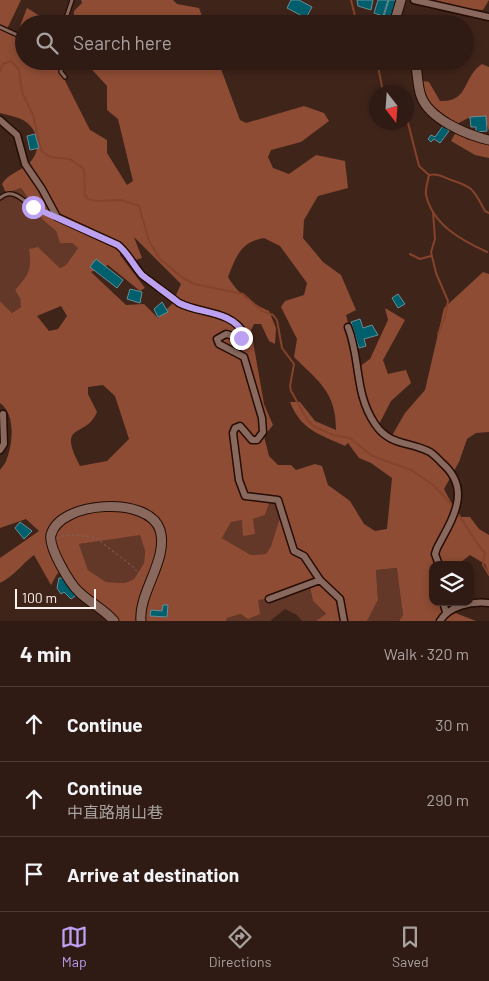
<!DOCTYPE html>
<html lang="en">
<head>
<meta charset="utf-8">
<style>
  :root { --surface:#2f1b14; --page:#3b2822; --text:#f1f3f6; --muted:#a7a1a0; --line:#4a3934; --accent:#bca0f2 }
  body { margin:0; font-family:Barlow,"Noto Sans TC",sans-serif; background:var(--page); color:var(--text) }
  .controls { position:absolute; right:15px; bottom:15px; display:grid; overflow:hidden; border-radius:10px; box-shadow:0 2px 8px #0003 }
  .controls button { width:45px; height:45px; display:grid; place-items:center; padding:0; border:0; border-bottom:1px solid var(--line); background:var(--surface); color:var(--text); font:25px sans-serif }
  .compass { position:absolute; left:369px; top:85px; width:45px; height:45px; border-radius:50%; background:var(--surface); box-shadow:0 2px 8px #0003; rotate:163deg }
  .scale { position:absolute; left:15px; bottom:12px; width:81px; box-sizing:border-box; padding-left:5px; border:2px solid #fdf2ee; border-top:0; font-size:14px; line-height:18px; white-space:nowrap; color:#fdf2ee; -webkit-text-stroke:4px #3f241a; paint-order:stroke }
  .stop { position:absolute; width:15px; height:15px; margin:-11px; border:4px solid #bca0f2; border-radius:50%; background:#fff }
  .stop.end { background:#bca0f2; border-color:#fff; box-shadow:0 1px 5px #0008 }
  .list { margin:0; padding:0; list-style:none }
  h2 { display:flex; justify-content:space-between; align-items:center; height:65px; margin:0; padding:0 20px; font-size:21px }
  h2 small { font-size:16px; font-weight:400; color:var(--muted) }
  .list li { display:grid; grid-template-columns:32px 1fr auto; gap:15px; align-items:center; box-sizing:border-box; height:75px; padding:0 20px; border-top:1px solid var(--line) }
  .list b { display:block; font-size:19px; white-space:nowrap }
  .list p { margin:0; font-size:16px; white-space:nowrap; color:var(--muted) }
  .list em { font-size:16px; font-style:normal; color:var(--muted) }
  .icon { flex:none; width:28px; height:28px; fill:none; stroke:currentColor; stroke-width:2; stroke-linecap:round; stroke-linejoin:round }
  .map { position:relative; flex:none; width:489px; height:621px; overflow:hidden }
  .search { position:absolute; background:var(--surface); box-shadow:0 2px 8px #0003; left:15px; right:15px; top:15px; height:55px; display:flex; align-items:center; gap:12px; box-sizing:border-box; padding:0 18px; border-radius:28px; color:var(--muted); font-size:19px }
  .sheet { height:290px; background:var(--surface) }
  nav { display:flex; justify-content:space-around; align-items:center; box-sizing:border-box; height:70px; border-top:1px solid var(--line); background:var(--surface); font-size:14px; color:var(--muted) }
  nav a { display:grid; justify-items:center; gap:2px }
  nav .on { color:var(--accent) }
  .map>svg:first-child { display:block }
</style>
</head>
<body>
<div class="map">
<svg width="489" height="621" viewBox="0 0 489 621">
  <rect width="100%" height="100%" fill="#3f241a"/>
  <path fill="#633828" d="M 21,188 L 43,220 L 56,231 L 60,243 L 72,243 L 78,248 L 66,265 L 60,268 L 38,247 L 28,276 L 15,290 L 20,297 L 21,307 L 12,313 L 0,301 L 0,199 L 6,193 Z
    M 275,499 L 282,509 L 271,546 L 266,554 L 251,555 L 222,538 L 231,521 L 243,520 L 243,536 L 253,519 L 265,515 L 268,503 Z
    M 140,534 L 145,551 L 144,563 L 134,579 L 125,583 L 106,582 L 88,570 L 79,544 Z
    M 398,568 L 403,615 L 399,621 L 367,621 L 378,600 L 376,570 Z
    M 309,583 L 313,601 L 326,615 L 316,621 L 302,621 L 297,615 L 285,609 L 270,621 L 226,621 L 227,618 L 241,614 L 258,600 L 270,599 Z"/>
  <path fill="#8e4c34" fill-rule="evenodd" d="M 0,0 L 21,0 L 7,29 L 17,34 L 27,8 L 53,24 L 24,24 L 24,61 L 55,61 L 90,130 L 107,140 L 107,153 L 127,185 L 133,181 L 118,119 L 107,110 L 107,86 L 84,61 L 218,61 L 240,120 L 246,123 L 304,106 L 324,113 L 329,121 L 301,142 L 271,150 L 268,157 L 273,168 L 289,174 L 316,155 L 345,161 L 348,188 L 318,196 L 304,220 L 303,238 L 323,262 L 341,275 L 356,310 L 346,315 L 359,367 L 370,359 L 388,320 L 385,308 L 405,320 L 383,360 L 388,374 L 406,370 L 411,383 L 391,401 L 376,430 L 390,439 L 405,413 L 425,390 L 444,308 L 483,272 L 489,274 L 489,432 L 476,433 L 467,439 L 459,462 L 444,489 L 459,517 L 470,517 L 479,529 L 489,535 L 489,574 L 485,564 L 470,555 L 457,565 L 433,565 L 433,602 L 444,602 L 445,609 L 476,621 L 399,621 L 403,615 L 397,568 L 376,570 L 378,600 L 367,621 L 316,621 L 326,614 L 313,601 L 309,583 L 270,599 L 258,600 L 260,614 L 248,619 L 241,614 L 227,618 L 226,621 L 108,621 L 63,571 L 57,574 L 51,585 L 34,555 C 21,565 14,576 0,583 L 0,558 L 39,531 L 26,519 L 0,528 C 0,518 0,476 0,470 C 1,468 5,464 6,461 C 13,445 16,414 0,403 L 0,301 L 12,313 L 21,307 L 20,298 L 15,290 C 29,274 32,271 29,249 L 38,247 L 60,268 L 66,265 L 78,248 L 72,243 L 60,243 L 56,231 L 43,220 L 21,188 L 6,193 L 2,184 C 8,174 18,172 27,165 C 41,154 41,133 26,122 C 20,117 7,115 0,113 ZM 134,237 L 181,284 L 172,304 L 158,318 L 144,304 L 126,305 L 91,272 L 108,265 L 140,291 L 145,288 L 120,255 L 122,251 L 132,261 L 142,258 ZM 264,238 L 280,246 L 307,283 L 304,295 L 285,301 L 281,307 L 297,339 L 294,357 C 319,382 336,392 336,430 L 315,421 L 300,402 L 290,402 C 301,430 319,434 345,446 L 348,443 L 359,458 L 371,463 L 392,478 L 387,529 L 375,531 L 364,524 L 350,501 L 328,485 L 322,466 L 315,464 L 296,470 L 291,465 L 278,465 L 269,456 L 264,436 L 273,425 L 264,404 L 251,330 L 254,324 L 261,324 L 269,341 L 275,344 L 276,328 L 269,311 C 251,303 238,294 228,277 C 236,257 240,242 264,238 ZM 61,306 L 67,316 L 58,329 L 49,331 L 37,316 ZM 103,385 L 115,396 L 129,439 L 107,461 L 80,466 C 56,421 86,439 97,412 L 88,394 L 88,387 ZM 275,499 L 282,510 L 271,546 L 266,554 L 251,555 L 222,538 L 231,522 L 242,520 L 243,536 L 255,534 L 253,519 L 265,515 L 269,503 ZM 140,535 L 145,551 L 144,563 L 134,579 L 125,583 L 106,582 L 88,570 L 79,544 Z
    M 81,0 L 173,0 L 177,4 L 199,8 L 205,24 L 74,24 L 74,11 L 82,3 Z
    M 414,0 L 489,0 L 483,10 L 418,4 Z
    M 482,64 L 489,67 L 489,131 L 486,122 L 468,118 L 457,124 C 440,113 421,104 423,81 L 429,82 L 440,101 C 470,102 462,77 482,64 Z
    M 457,130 L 468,140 L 474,133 L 489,135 L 489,158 L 475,155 L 451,141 Z"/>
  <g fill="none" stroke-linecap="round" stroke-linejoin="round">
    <path stroke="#85432b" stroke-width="2" d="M 351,0 L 357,24
      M 377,61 L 383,92
      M 0,72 L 3,64 L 11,61 L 19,70 L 22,92 L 33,115 L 41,150 L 50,157 L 70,159 L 84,169 L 85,195 L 88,199 L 96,201 L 121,200 L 139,206 L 149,241 L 160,259 L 183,278 L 194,284 L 243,294 L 262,311 L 273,315 L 277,320 L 282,348 L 294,364 L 290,386 L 291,391 L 308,421 L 315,427 L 333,435 L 350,438 L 372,456 L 411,470 L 433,485 L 454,507
      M 406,115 L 419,166 L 429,175 C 438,173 443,177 451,180 C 474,187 474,191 485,211 L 489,213
      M 429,175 C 428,181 425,189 426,195 C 433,225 461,240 487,252
      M 433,212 L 435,239 L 431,252 L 436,273 L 448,301 L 445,317 L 438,334
      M 410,254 L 420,259 L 431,256
      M 456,511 C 467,525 473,540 485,553 L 483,565 L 489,575"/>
  </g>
  <path fill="#005f6c" stroke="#678f97" d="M 291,0 L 299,0 L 312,7 L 306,18 L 287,8 Z
    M 357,0 L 373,0 L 371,10 L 358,6 Z
    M 378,0 L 388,0 L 383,16 L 374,13 Z
    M 389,0 L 398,0 L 392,19 L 384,16 Z
    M 486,116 L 487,131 L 476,132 L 476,127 L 471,127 L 470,117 Z
    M 443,126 L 449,131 L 440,143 L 434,139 L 431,142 L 428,139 L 431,135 L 435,137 Z
    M 35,134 L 39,148 L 30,150 L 27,136 Z
    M 96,259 L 123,280 L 117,288 L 90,267 Z
    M 130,289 L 142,292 L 140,303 L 127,299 Z
    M 398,294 L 405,304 L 398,308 L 392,298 Z
    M 162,302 L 168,312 L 158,317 L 154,309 Z
    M 360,319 L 363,328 L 372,325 L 378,335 L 364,339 L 366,346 L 359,348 L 351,322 Z
    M 20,522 L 32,531 L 24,539 L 15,528 Z
    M 59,578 L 63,578 L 67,584 L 70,583 L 78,594 L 71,599 L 64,592 L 61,594 L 57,588 Z
    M 163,605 L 168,605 L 167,617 L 150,616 L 151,610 L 162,611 Z"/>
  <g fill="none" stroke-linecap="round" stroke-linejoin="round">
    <g stroke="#250c04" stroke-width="5.5">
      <path id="lane" d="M 64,24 L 72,0
        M 0,27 L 24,38
        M 62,61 L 61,72 L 65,77
        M 0,198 C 12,187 22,200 32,206 C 38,211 47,212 55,216"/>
    </g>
    <g stroke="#250c04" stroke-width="9">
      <path id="street" d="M 414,0 L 489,17
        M 0,120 L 17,135 L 25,164 L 42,189 L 57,217 L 118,245 C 128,253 133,265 142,275 C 147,279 174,299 179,303 C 200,314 232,310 244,334 L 241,338 L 226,334 L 217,339 L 219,344 L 244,357 L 262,418 L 263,432 L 257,440 L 252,440 L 240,426 L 235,428 L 233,433 L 239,480 L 245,496 L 278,500 L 294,551 L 304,556 L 320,580 L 340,599 L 344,621
        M 348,327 C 361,360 354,393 375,424 C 390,446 407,441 428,451 C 433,453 438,459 442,463 C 473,490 452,519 437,548 L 435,554 L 439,565
        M 0,450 L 4,444 L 3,414
        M 269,599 L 320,580
        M 443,602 L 446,612
        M 440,621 C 449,606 471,601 489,603"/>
    </g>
    <g stroke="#250c04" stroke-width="11">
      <path id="secondary" d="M 400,24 L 396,17 L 401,0
        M 415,61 C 418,73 417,85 421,96 C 429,119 467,135 489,140
        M 114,621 C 104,609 90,603 79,592 C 70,584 48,547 51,535 C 59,501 149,495 160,530 C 169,559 138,593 141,621"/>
    </g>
    <path stroke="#7c665e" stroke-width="1" stroke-dasharray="2.5 2.5" stroke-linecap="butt" d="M 57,538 L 62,536 L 77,535 L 96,538 L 132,566 L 144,580
      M 330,618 L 333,621"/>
    <use href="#lane" stroke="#89695d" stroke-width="3"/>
    <use href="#street" stroke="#89695d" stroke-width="6"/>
    <use href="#secondary" stroke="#89695d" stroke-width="9"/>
  </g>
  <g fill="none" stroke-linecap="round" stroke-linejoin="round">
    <path stroke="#bca0f2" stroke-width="6" d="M 33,207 L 118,245 C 128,253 133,265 142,275 C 147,279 174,299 179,303 C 200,314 231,310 244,334 L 241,338"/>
  </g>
</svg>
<div class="controls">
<button><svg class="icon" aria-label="layers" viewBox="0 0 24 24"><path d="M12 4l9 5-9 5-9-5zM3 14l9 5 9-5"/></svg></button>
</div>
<svg class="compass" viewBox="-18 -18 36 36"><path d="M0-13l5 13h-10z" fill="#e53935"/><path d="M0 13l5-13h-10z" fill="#a7a1a0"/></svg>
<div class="scale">100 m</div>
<div class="stop" style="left:33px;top:207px"></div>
<div class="stop end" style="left:241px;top:338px"></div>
<div class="search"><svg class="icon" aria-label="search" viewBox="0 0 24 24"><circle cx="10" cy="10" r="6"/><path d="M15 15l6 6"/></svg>Search here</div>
</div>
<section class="sheet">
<h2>4 min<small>Walk · 320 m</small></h2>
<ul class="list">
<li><svg class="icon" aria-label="ahead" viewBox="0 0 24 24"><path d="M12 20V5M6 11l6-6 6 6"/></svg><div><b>Continue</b></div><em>30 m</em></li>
<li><svg class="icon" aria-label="ahead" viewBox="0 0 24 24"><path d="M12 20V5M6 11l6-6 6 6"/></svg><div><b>Continue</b><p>中直路崩山巷</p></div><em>290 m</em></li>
<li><svg class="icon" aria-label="arrive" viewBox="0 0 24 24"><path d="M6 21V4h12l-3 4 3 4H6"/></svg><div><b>Arrive at destination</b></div></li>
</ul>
</section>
<nav>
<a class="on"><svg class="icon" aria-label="map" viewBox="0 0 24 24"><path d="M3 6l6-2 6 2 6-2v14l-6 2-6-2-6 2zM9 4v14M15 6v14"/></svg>Map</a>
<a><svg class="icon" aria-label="directions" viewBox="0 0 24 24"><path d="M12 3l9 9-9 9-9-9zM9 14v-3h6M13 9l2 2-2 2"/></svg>Directions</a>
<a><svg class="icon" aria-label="saved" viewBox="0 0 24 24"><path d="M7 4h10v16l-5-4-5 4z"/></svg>Saved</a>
</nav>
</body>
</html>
